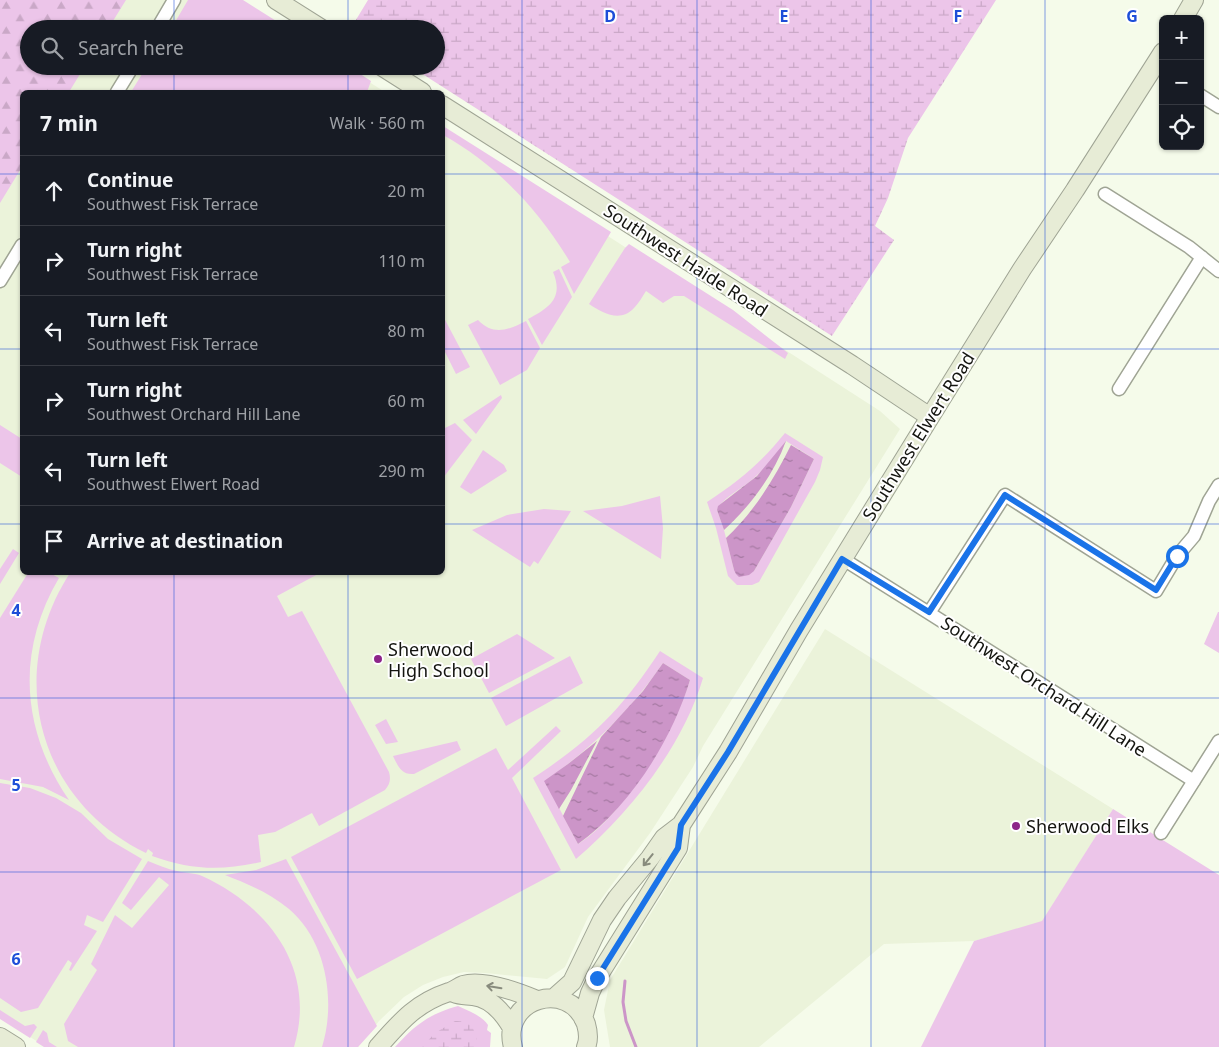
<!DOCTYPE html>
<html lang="en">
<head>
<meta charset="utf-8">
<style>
  :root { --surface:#171b24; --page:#20242c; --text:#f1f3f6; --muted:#9ea1a6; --line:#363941 }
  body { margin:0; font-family:"Noto Sans",sans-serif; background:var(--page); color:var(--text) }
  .controls { position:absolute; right:15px; top:15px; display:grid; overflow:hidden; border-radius:8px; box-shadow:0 1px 4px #0004 }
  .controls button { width:45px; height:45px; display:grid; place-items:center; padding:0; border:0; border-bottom:1px solid var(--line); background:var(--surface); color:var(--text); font:25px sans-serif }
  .stop { position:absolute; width:15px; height:15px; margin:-11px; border:4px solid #1a73e8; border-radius:50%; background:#fff }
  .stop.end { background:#1a73e8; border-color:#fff; box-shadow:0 1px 5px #0008 }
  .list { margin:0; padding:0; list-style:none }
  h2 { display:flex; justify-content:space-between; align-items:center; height:65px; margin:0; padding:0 20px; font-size:21px }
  h2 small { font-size:16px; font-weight:400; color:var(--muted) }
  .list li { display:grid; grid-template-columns:32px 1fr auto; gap:15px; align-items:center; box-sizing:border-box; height:70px; padding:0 20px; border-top:1px solid var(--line) }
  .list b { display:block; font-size:19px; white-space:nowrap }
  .list p { margin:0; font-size:16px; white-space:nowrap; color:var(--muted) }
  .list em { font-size:16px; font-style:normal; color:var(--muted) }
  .icon { flex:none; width:28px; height:28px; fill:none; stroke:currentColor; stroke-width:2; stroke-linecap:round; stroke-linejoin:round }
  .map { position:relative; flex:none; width:1219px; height:1047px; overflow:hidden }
  .search { position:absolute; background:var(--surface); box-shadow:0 1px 4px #0004; left:20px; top:20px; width:425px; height:55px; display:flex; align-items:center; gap:12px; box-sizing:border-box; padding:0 18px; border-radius:28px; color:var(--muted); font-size:19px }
  .panel { position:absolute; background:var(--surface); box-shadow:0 1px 4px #0004; left:20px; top:90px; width:425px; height:485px; border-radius:8px }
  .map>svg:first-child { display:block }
</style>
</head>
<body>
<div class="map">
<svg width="1219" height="1047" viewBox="0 0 1219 1047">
  <defs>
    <pattern id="forest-firs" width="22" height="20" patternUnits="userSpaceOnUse" patternTransform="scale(1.25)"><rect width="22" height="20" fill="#ecc5e9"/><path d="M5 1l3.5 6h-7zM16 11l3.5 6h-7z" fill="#caa8c7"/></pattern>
    <pattern id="wetland-marsh" width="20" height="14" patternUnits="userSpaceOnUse" patternTransform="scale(1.25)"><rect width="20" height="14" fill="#ecc5e9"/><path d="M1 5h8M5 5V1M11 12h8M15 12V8" fill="none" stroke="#caa8c7"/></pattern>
    <pattern id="water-ripples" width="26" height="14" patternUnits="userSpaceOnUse" patternTransform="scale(1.25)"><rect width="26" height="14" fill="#cc95c8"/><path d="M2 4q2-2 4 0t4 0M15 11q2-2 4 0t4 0" fill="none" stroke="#a478a1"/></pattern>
  </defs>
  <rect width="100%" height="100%" fill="#f5fbea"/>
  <path fill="#ebf3da" d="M 124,0 L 241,0 L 286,29 L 106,29 Z
    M 83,66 L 344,66 L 385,92 L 67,92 Z
    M 443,130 L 880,411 L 900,429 L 703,746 L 693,767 L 650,833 L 588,917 L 565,967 L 547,979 L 485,973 L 464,972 L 443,977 L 423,985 L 404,997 L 379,1021 L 358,1047 L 46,1047 L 0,1018 L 0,199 L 22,163 L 22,572 L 442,572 Z
    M 825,629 L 1113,809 L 1042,922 L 974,941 L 884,944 L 759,1047 L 610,1047 L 604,1010 L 610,980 Z"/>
  <path fill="#ecc5e9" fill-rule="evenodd" d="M 188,0 L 243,0 L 289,29 L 171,29 Z
    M 147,66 L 348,66 L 371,81 L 367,92 L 131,92 Z
    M 443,126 L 611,232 L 574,294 L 561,267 L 570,262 C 538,209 497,165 443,135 Z
    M 629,244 L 733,310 L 788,353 L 785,359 L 684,296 L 674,296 L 663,303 L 646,291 C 642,297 639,303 634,308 C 620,323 603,313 589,304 L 625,248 Z
    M 559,269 L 572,297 L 542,345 L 528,319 C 549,308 564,298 553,272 Z
    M 443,316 L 470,367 L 456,374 L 443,348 Z
    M 478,320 C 493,336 509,330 526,321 L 540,348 L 527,370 L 500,385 L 468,325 Z
    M 501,395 L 502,398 L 476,434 L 463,420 Z
    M 455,423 L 472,440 L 443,478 L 443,429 Z
    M 0,425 L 22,439 L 22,477 L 0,463 Z
    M 785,433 L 823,457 L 820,470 L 815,482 L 759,582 L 752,585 L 737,585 L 728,576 L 716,528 L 707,502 C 739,481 760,464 785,433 ZM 786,441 L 814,459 L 791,507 L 754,571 L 734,570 L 724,530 L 717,510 C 723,497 744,488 755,477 C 767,467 777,454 786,441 Z
    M 483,450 L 504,465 L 507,471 L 471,494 L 460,487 Z
    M 660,496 L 663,528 L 661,559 L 583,511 L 622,506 Z
    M 544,509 L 571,511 L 538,564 L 534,561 L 530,567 L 472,530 L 507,515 Z
    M 13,549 L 19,553 L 0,584 L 0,569 Z
    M 28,573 L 50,573 L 59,578 C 16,651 21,730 69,800 L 43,787 L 0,779 L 0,618 Z
    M 70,573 L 320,573 L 277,596 L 288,617 L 302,611 L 389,772 C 391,779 390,784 385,790 L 319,826 L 312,813 L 275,832 L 258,835 L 261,862 C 221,871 191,870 152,856 L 153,853 L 148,849 L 146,853 C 37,800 5,673 70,573 Z
    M 1218,612 L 1219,612 L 1219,653 L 1204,644 Z
    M 517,634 L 555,658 L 489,693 L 471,659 Z
    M 660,651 L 703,678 C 683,746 630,813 576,859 L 533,778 C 591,740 622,709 660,651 ZM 663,663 L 690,680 C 682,706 670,727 656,750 C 636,784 613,822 578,844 L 545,781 C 592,748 631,710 663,663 Z
    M 570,656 L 583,683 L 506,726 L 491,698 Z
    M 386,719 L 398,742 L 386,744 L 375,725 Z
    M 556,726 L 561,731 L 512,778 L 561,870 L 357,979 L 291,857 L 496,748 L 508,770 Z
    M 457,741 L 461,750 L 414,774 C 401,775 398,766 393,756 Z
    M 0,783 L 30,788 L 56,798 L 81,813 L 108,839 L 142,859 L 103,922 L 87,915 L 84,925 L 97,931 L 71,971 L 69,970 L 72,963 L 68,960 L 38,1008 L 21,1012 L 0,998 Z
    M 1113,809 L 1219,875 L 1219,1047 L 921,1047 L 974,941 L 1042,921 Z
    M 286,859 L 377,1026 L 358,1047 L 322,1047 C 336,1002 327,941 289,909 C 270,893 248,884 225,875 L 256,870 Z
    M 148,861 C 158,865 167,869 177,871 C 185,873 196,873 202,876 C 270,907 317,970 294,1047 L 78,1047 L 68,1041 L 64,1024 L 97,970 L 91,964 L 115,915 L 132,928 L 169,885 L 159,877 L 131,910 L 122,903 Z
    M 458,1006 C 469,1011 481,1015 488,1025 L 487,1030 L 491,1033 L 490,1047 L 395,1047 C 415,1025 429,1014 458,1006 Z
    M 0,1010 L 25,1026 L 34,1024 L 37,1027 L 30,1038 L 0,1019 Z
    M 43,1030 L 47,1033 L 49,1042 L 57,1047 L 44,1047 L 36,1042 Z"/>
  <path fill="url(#forest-firs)" d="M 0,0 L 126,0 L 108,29 L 29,29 L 29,66 L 85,66 L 69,92 L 22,92 L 22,167 L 0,203 Z"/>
  <path fill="url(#wetland-marsh)" d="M 368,0 L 996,0 L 908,138 L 888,198 L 875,226 L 894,240 L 832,336 L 410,66 L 436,66 L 436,29 L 351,28 Z
    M 455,1021 C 473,1020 477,1032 477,1047 L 422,1047 L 435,1033 Z"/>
  <path fill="url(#water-ripples)" d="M 786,441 C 773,476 751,505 724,530 L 717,510 L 718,506 L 757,476 Z
    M 791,445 L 814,459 L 791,507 L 754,571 L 749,575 L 739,577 L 736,574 L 734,570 L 726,538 C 754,512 774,479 791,445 Z
    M 663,663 L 690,680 C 672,740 630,807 578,844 L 563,816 L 601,737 L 643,691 Z
    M 597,741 L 571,790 L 559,809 L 544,781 L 568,764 Z"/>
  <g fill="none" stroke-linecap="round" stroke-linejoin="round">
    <path stroke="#cc95c8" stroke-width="3" d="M 625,981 L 623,1002 L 626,1021 L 636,1047"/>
    <g stroke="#9fa494" stroke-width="15">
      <path id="street" d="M 157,29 L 174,0
        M 117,92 L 133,66
        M 1200,95 L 1219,107
        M 1105,194 L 1189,247 L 1219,271
        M 0,281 L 22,245
        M 1119,389 L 1202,257
        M 843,559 L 929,613 L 1194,781
        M 929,613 L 1005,495 L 1156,591 L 1177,556 L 1194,536 L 1209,501 L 1219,485
        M 1161,833 L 1219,741"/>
    </g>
    <g stroke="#9fa494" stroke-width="20">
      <path id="secondary" d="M 276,0 L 322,29
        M 1183,19 L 1194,0
        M 381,66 L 422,92
        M 442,105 L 852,365 L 930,417
        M 454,993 C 461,996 466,995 473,996 C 491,998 504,1014 512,1028
        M 554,998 L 572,982 L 602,920 L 617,898 L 650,858 L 664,838 L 681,825 L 728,752 L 799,630 L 930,417 L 1022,269 L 1075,190 L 1163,52
        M 583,1018 L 590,993 L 597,978 L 678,848 L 681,825
        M 0,1037 L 16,1047
        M 378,1047 C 401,1021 416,1003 449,992 C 454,991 458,987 463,985 C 484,979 518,992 537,1000
        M 513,1047 C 500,999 569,978 586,1024 C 588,1031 589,1040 586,1047"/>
    </g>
    <use href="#street" stroke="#fff" stroke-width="12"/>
    <use href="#secondary" stroke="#e7ecd6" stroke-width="18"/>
  </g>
  <defs><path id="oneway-shaft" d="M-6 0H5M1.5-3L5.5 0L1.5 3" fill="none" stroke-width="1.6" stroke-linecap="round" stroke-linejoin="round" transform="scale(1.25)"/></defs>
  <g stroke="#888b7d">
    <use href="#oneway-shaft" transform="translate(648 860) rotate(129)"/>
    <use href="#oneway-shaft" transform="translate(494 987) rotate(-171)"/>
  </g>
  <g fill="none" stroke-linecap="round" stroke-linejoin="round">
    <path stroke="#1a73e8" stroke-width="6" d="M 597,978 L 678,848 L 681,825 L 728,752 L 842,559 L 929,612 L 1005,495 L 1156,590 L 1177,556"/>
  </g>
  <path fill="none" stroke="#1d4ed8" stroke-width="1" stroke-opacity="0.55" d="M 174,0 L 174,29M 348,0 L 348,29M 522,0 L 522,1047M 697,0 L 697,1047M 871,0 L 871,1047M 1045,0 L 1045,1047M 174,66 L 174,92M 348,66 L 348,92M 0,174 L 22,174M 442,174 L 1219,174M 0,349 L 22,349M 442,349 L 1219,349M 0,524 L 22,524M 442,524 L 1219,524M 174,572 L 174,1047M 348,572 L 348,1047M 0,698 L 1219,698M 0,872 L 1219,872"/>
  <g fill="#8d258a" stroke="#fff" stroke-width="2">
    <circle cx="378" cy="659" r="5"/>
    <circle cx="1016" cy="826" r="5"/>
  </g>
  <g text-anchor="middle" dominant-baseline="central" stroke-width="4" stroke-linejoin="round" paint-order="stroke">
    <g font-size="18" fill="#141510" stroke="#fff">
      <text transform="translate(686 260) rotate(33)">Southwest Haide Road</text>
      <text transform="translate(918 436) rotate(-58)">Southwest Elwert Road</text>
      <text transform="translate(1044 686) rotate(33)">Southwest Orchard Hill Lane</text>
    </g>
    <g font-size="18" fill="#141510" stroke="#fff" text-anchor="start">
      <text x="388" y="649">Sherwood<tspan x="388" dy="21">High School</tspan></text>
      <text x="1026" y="826">Sherwood Elks</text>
    </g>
  </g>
  <g font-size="16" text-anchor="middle" font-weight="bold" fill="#1d4ed8" stroke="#fff" stroke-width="4" stroke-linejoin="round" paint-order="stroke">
    <text x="610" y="22">D</text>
    <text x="784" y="22">E</text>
    <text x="958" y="22">F</text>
    <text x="1132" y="22">G</text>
    <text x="16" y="616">4</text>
    <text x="16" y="791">5</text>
    <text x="16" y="965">6</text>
  </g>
</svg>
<div class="controls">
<button>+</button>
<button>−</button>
<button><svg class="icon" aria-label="locate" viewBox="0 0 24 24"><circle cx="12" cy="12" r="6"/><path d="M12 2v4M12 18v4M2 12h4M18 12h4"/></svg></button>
</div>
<div class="stop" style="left:1177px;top:556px"></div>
<div class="stop end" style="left:597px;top:978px"></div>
<div class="search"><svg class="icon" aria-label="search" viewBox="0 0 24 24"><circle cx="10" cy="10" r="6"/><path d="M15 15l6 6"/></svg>Search here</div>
<section class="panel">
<h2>7 min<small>Walk · 560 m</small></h2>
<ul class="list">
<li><svg class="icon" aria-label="ahead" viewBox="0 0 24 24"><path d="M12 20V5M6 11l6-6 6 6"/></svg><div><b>Continue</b><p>Southwest Fisk Terrace</p></div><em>20 m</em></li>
<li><svg class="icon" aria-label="right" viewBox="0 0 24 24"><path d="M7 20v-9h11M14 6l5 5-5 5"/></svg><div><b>Turn right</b><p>Southwest Fisk Terrace</p></div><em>110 m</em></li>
<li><svg class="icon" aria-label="left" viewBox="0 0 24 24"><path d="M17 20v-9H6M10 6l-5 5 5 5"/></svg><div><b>Turn left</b><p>Southwest Fisk Terrace</p></div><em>80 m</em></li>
<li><svg class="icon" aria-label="right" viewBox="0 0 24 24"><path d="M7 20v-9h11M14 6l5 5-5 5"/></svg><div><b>Turn right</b><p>Southwest Orchard Hill Lane</p></div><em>60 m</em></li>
<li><svg class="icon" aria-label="left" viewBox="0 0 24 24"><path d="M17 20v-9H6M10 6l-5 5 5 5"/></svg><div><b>Turn left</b><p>Southwest Elwert Road</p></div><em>290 m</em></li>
<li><svg class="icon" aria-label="arrive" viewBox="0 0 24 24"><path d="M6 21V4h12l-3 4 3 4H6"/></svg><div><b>Arrive at destination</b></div></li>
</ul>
</section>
</div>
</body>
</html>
